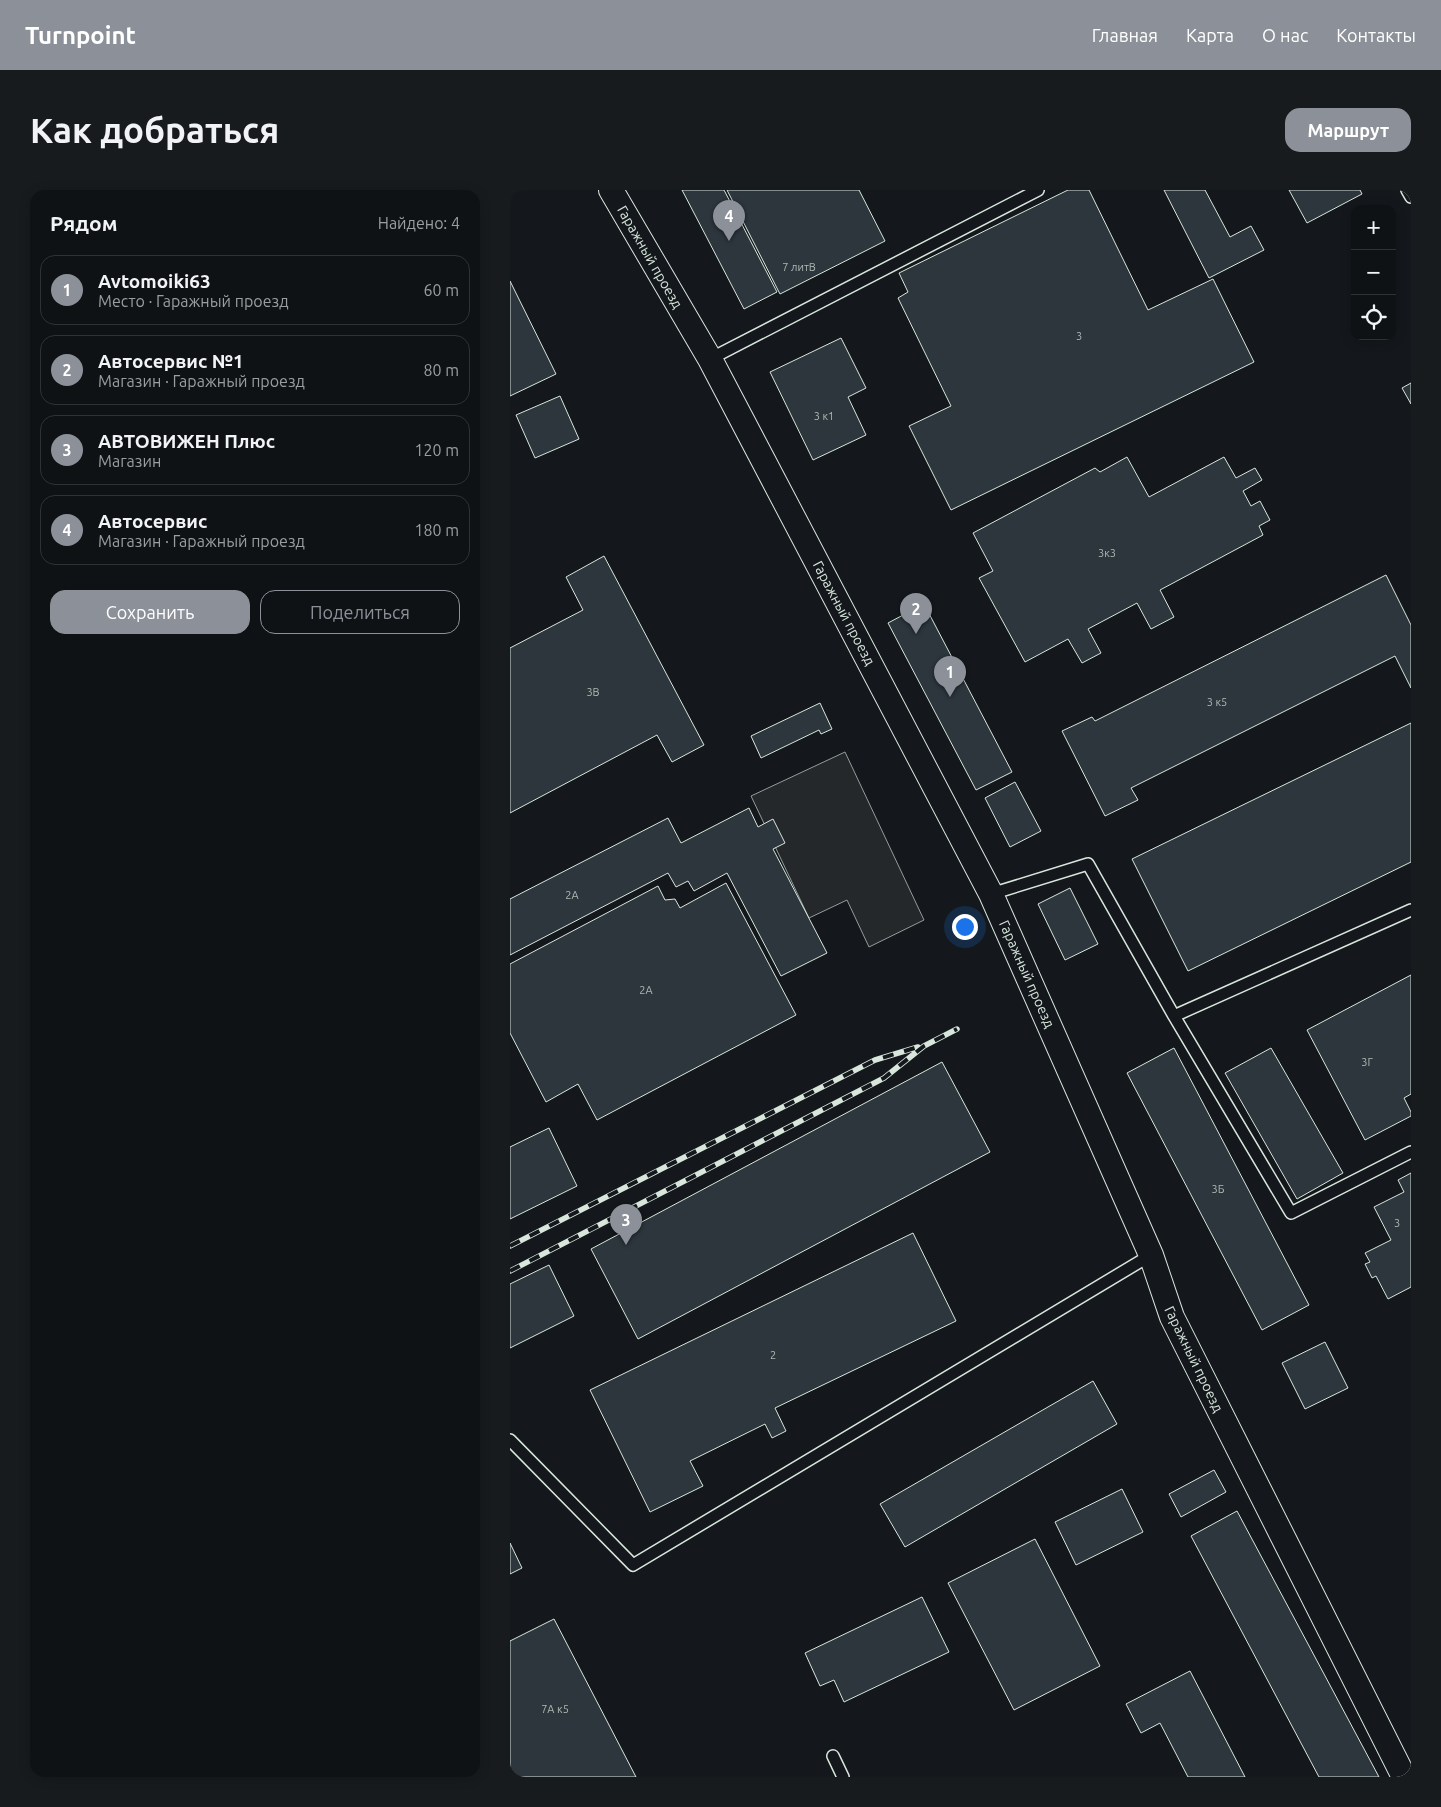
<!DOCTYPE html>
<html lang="ru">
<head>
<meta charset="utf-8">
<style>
  :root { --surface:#0f1215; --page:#181b1e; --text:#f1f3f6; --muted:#9b9ea0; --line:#2f3234; --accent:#8c9099 }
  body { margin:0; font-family:Ubuntu,sans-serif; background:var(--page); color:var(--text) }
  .controls { position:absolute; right:15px; top:15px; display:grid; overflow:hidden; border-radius:10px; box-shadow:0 2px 12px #0003 }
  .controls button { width:45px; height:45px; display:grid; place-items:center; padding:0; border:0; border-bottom:1px solid var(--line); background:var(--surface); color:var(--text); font:25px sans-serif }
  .you { position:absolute; left:454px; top:736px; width:18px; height:18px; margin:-12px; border:4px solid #fff; border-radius:50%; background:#1a73e8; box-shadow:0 0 0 8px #1a73e833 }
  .badge { display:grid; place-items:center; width:32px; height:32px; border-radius:50%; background:var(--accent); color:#fff; font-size:16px; font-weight:700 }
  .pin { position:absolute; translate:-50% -41px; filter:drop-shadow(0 1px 2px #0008) }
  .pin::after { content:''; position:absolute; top:26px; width:18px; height:15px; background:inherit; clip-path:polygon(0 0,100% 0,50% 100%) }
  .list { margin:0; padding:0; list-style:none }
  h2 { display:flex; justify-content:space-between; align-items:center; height:65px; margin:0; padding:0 20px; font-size:21px }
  h2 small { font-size:16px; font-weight:400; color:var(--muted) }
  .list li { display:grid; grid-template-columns:32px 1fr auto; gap:15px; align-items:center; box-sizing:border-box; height:70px; margin:0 10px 10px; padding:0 10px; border:1px solid var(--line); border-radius:15px }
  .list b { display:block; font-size:19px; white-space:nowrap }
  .list p { margin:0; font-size:16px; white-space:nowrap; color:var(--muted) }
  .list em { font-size:16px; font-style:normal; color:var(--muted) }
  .actions { display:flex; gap:10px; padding:15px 20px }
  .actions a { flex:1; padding:11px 0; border:1px solid var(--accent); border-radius:15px; text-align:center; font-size:18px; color:var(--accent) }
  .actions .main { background:var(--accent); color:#fff }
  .icon { flex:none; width:28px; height:28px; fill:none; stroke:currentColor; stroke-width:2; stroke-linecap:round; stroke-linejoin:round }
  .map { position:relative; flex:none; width:901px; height:1587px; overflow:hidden; border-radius:15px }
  header { display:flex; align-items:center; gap:30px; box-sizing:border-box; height:70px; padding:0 25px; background:var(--accent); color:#fff }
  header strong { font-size:24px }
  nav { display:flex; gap:28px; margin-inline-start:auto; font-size:18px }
  .intro { display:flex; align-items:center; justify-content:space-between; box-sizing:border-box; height:120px; padding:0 30px }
  h1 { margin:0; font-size:35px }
  .button { padding:12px 22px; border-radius:15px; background:var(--accent); color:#fff; font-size:18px; font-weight:700 }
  main { display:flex; gap:30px; padding:0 30px }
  aside { flex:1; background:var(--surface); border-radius:15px; box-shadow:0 2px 12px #0003 }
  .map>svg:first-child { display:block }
</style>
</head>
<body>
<header>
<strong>Turnpoint</strong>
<nav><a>Главная</a><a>Карта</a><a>О нас</a><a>Контакты</a></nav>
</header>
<div class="intro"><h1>Как добраться</h1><a class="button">Маршрут</a></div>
<main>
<aside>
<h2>Рядом<small>Найдено: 4</small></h2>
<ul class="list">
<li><span class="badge">1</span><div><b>Avtomoiki63</b><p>Место · Гаражный проезд</p></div><em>60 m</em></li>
<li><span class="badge">2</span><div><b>Автосервис №1</b><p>Магазин · Гаражный проезд</p></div><em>80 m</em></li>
<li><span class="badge">3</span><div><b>АВТОВИЖЕН Плюс</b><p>Магазин</p></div><em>120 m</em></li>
<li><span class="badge">4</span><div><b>Автосервис</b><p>Магазин · Гаражный проезд</p></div><em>180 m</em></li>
</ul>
<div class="actions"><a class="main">Сохранить</a><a>Поделиться</a></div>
</aside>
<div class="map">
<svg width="901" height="1587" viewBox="0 0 901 1587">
  <rect width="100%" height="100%" fill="#14181c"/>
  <path fill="#24282b" stroke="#939e99" d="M 335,562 L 414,730 L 359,757 L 337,710 L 299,728 L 241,606 Z"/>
  <path fill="#2c363c" stroke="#d8e6dc" d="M 172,0 L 214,0 L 267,102 L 234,119 Z
    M 217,0 L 349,0 L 375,51 L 270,104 Z
    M 558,0 L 579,0 L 638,120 L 703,89 L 744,172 L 441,320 L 399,236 L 441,216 L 388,108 L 398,102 L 389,83 Z
    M 654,0 L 695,0 L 720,47 L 741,36 L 754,60 L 699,88 Z
    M 779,0 L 850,0 L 852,4 L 797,33 Z
    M 0,91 L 46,184 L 0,206 Z
    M 331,148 L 356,198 L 338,207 L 356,245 L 303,270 L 260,182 Z
    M 901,193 L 901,214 L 892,198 Z
    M 50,206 L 69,249 L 25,268 L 6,225 Z
    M 617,267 L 639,307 L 714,267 L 726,288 L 745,278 L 752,290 L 733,301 L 741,316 L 750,311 L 760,330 L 749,336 L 753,345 L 650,400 L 664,427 L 641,439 L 627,413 L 578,439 L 591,463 L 572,473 L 558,449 L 515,472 L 469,388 L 483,381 L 463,343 L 585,278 L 590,282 Z
    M 94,366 L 194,555 L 162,572 L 147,545 L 0,623 L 0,458 L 73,420 L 56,387 Z
    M 876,385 L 901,435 L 901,498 L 885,466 L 621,598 L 628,610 L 595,626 L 552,541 L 582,527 L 585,531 Z
    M 414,414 L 502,582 L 466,600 L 378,433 Z
    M 310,513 L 322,539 L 311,544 L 309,540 L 251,568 L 241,546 Z
    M 901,533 L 901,672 L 678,781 L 622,669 Z
    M 505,592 L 531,641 L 500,657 L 475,608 Z
    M 239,618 L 248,637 L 263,629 L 275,653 L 263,659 L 317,763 L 271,786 L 217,683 L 184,701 L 178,691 L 166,697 L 158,683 L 0,765 L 0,709 L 158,628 L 171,653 Z
    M 216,693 L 286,825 L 87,930 L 68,894 L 36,912 L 0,843 L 0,774 L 148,696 L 155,710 L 165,709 L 170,718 Z
    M 560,698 L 588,754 L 555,770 L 528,714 Z
    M 901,785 L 901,904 L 894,908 L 901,922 L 901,926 L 855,950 L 797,840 Z
    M 664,858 L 799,1115 L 752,1140 L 617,883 Z
    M 761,858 L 833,983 L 787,1009 L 715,883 Z
    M 432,872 L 480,962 L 128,1149 L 81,1059 Z
    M 39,938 L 67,996 L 0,1029 L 0,957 Z
    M 901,983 L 901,1097 L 878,1109 L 866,1086 L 862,1088 L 855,1074 L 860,1072 L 855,1063 L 881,1050 L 864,1017 L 894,1002 L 888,990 Z
    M 403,1043 L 446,1131 L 265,1218 L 276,1241 L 262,1248 L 255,1234 L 180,1271 L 193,1296 L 140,1322 L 80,1200 Z
    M 39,1075 L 64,1126 L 0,1158 L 0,1094 Z
    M 815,1152 L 838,1198 L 795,1219 L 772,1173 Z
    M 583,1191 L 607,1234 L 395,1357 L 370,1314 Z
    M 704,1280 L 716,1302 L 671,1327 L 659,1304 Z
    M 612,1299 L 633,1342 L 566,1375 L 545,1332 Z
    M 727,1321 L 869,1587 L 809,1587 L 681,1346 Z
    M 525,1349 L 590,1476 L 504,1520 L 438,1393 Z
    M 0,1353 L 12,1378 L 0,1384 Z
    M 412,1407 L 439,1462 L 334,1512 L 324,1490 L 310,1496 L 295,1463 Z
    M 44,1429 L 126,1587 L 0,1587 L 0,1451 Z
    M 680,1481 L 735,1587 L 678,1587 L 650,1533 L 631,1543 L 616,1514 Z"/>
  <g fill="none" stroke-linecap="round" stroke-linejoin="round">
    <g stroke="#d8e6dc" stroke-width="14">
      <path id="lane" d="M 897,0 L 901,7
        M 200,169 L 528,0
        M 481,704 L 578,674 L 664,826 L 901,720
        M 664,826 L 781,1023 L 901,962
        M 0,1250 L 123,1375 L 641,1065
        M 323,1566 L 333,1587"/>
    </g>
    <g stroke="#d8e6dc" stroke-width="26">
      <path id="street" d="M 101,0 L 200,169 L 481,704 L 641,1065 L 662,1127 L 894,1587"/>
    </g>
    <use href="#lane" stroke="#14181c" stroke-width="11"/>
    <use href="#street" stroke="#14181c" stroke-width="24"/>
    <g stroke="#d8e6dc" stroke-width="5.5">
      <path id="rail" d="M 0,1056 L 365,870 L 408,857
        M 0,1081 L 374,888 L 414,856 L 447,839"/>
    </g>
    <use href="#rail" stroke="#14181c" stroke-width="4" stroke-dasharray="11" stroke-linecap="butt"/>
  </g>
  <g text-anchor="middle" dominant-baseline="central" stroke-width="4" stroke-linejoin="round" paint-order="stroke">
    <g font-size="11" fill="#adbab4">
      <text x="289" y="77">7 литВ</text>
      <text x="569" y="146">3</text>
      <text x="314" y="226">3 к1</text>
      <text x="597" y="363">3к3</text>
      <text x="83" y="502">3В</text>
      <text x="707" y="512">3 к5</text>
      <text x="62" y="705">2А</text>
      <text x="136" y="800">2А</text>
      <text x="857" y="872">3Г</text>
      <text x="708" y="999">3Б</text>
      <text x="887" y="1033">3</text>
      <text x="263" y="1165">2</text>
      <text x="45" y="1519">7А к5</text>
    </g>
    <g font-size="14" fill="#d8e6dc" stroke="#14181c">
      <text transform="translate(140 67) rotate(60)">Гаражный проезд</text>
      <text transform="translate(334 423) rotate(62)">Гаражный проезд</text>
      <text transform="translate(517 784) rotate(66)">Гаражный проезд</text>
      <text transform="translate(684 1169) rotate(64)">Гаражный проезд</text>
    </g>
  </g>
</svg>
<div class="controls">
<button>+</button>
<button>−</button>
<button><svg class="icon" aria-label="locate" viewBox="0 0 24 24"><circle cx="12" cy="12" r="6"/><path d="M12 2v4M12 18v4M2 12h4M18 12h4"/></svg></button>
</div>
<div class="you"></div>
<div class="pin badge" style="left:440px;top:507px">1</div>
<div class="pin badge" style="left:406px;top:444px">2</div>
<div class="pin badge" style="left:116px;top:1055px">3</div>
<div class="pin badge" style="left:219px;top:51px">4</div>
</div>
</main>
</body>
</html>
